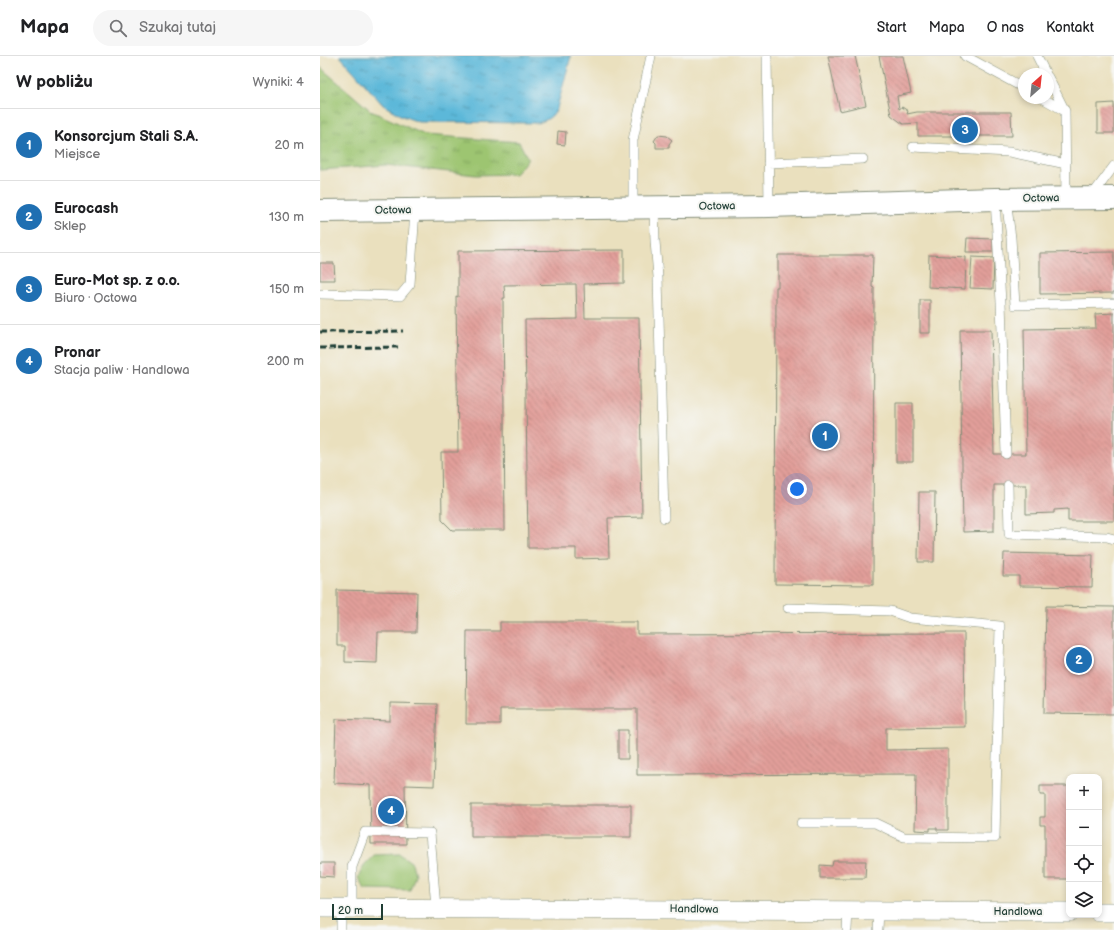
<!DOCTYPE html>
<html lang="pl">
<head>
<meta charset="utf-8">
<style>
  :root { --surface:#fff; --page:#f6f6f6; --text:#202124; --muted:#757577; --line:#e0e0e0; --accent:#1f6fb2 }
  body { margin:0; font-family:"Balsamiq Sans",sans-serif; background:var(--page); color:var(--text) }
  .controls { position:absolute; right:12px; bottom:12px; display:grid; overflow:hidden; border-radius:8px; box-shadow:0 2px 6px #0003 }
  .controls button { width:36px; height:36px; display:grid; place-items:center; padding:0; border:0; border-bottom:1px solid var(--line); background:var(--surface); color:var(--text); font:20px sans-serif }
  .compass { position:absolute; left:698px; top:12px; width:36px; height:36px; border-radius:50%; background:var(--surface); box-shadow:0 2px 6px #0003; rotate:27deg }
  .scale { position:absolute; left:12px; bottom:10px; width:51px; box-sizing:border-box; padding-left:4px; border:2px solid #1f3d34; border-top:0; font-size:11px; line-height:14px; white-space:nowrap; color:#1f3d34; -webkit-text-stroke:3px #f6f6f2; paint-order:stroke }
  .you { position:absolute; left:477px; top:433px; width:14px; height:14px; margin:-10px; border:3px solid #fff; border-radius:50%; background:#1a73e8; box-shadow:0 0 0 6px #1a73e833 }
  .badge { display:grid; place-items:center; width:26px; height:26px; border-radius:50%; background:var(--accent); color:#fff; font-size:13px; font-weight:700 }
  .pin { position:absolute; translate:-50% -50%; border:2px solid #fff; box-shadow:0 1px 4px #0006 }
  .list { margin:0; padding:0; list-style:none }
  h2 { display:flex; justify-content:space-between; align-items:center; height:52px; margin:0; padding:0 16px; font-size:17px }
  h2 small { font-size:13px; font-weight:400; color:var(--muted) }
  .list li { display:grid; grid-template-columns:26px 1fr auto; gap:12px; align-items:center; box-sizing:border-box; height:72px; padding:0 16px; border-top:1px solid var(--line) }
  .list b { display:block; font-size:15px; white-space:nowrap }
  .list p { margin:0; font-size:13px; white-space:nowrap; color:var(--muted) }
  .list em { font-size:13px; font-style:normal; color:var(--muted) }
  .icon { flex:none; width:22px; height:22px; fill:none; stroke:currentColor; stroke-width:2; stroke-linecap:round; stroke-linejoin:round }
  .map { position:relative; flex:none; width:794px; height:874px; overflow:hidden }
  header { display:flex; align-items:center; gap:24px; box-sizing:border-box; height:56px; padding:0 20px; background:var(--surface); border-bottom:1px solid var(--line) }
  header strong { font-size:19px }
  nav { display:flex; gap:22px; margin-inline-start:auto; font-size:14px }
  .search { width:280px; height:36px; background:var(--page); display:flex; align-items:center; gap:10px; box-sizing:border-box; padding:0 14px; border-radius:22px; color:var(--muted); font-size:15px }
  main { display:flex }
  aside { flex:1; background:var(--surface) }
  .map>svg:first-child { display:block }
</style>
</head>
<body>
<header>
<strong>Mapa</strong>
<div class="search"><svg class="icon" aria-label="search" viewBox="0 0 24 24"><circle cx="10" cy="10" r="6"/><path d="M15 15l6 6"/></svg>Szukaj tutaj</div>
<nav><a>Start</a><a>Mapa</a><a>O nas</a><a>Kontakt</a></nav>
</header>
<main>
<aside>
<h2>W pobliżu<small>Wyniki: 4</small></h2>
<ul class="list">
<li><span class="badge">1</span><div><b>Konsorcjum Stali S.A.</b><p>Miejsce</p></div><em>20 m</em></li>
<li><span class="badge">2</span><div><b>Eurocash</b><p>Sklep</p></div><em>130 m</em></li>
<li><span class="badge">3</span><div><b>Euro-Mot sp. z o.o.</b><p>Biuro · Octowa</p></div><em>150 m</em></li>
<li><span class="badge">4</span><div><b>Pronar</b><p>Stacja paliw · Handlowa</p></div><em>200 m</em></li>
</ul>
</aside>
<div class="map">
<svg width="794" height="874" viewBox="0 0 794 874">
  <defs>
    <pattern id="grass-tufts" width="24" height="20" patternUnits="userSpaceOnUse"><rect width="24" height="20" fill="#9dc571"/><path d="M3 7l-1-3M5 7V3M7 7l1-3M15 17l-1-3M17 17v-4M19 17l1-3" fill="none" stroke="#7fa15e"/></pattern>
    <pattern id="water-ripples" width="26" height="14" patternUnits="userSpaceOnUse"><rect width="26" height="14" fill="#5bb8d9"/><path d="M2 4q2-2 4 0t4 0M15 11q2-2 4 0t4 0" fill="none" stroke="#4b97b1"/></pattern>
    <pattern id="building-back-hatch" width="6" height="6" patternUnits="userSpaceOnUse"><rect width="6" height="6" fill="#e29f9a"/><path d="M-1 5l2 2M0 0l6 6M5-1l2 2" fill="none" stroke="#b7837e"/></pattern>
  </defs>
  <rect width="100%" height="100%" fill="#f6f6f2"/>
  <filter id="ink" filterUnits="userSpaceOnUse"><feTurbulence type="fractalNoise" baseFrequency=".025" numOctaves="2"/><feDisplacementMap in="SourceGraphic" scale="8" xChannelSelector="R" yChannelSelector="G"/><feConvolveMatrix kernelMatrix="1 2 1 2 8 2 1 2 1" color-interpolation-filters="sRGB"/></filter>
  <filter id="wash" filterUnits="userSpaceOnUse"><feTurbulence type="fractalNoise" baseFrequency=".012" numOctaves="4" result="noise"/><feDisplacementMap in="SourceGraphic" scale="16" xChannelSelector="R" yChannelSelector="G"/><feGaussianBlur stdDeviation="0.9" result="paint"/><feColorMatrix in="noise" values="0 0 0 0 0 0 0 0 0 0 0 0 0 0 0 0 0 1.4 0 .05"/><feComposite in="paint" operator="in"/></filter>
  <g filter="url(#wash)">
    <rect width="100%" height="100%" fill="#eae0be"/>
    <path fill="url(#grass-tufts)" stroke="#5e8152" d="M 0,11 L 51,55 L 105,79 L 199,86 L 208,103 L 195,118 L 156,119 L 66,109 L 0,114 Z"/>
    <path fill="#9dc571" stroke="#5e8152" d="M 80,798 L 92,807 L 95,819 L 90,834 L 45,833 L 38,822 L 44,809 L 54,799 Z"/>
    <path fill="url(#water-ripples)" stroke="#3d7a86" d="M 20,0 L 251,0 L 237,52 C 233,61 227,64 218,67 L 99,66 L 82,60 L 63,49 Z"/>
    <g id="blocks">
      <path fill="url(#building-back-hatch)" d="M 508,0 L 535,0 L 546,49 L 520,55 Z
        M 559,0 L 583,0 L 591,37 L 577,40 L 579,53 L 582,51 L 588,55 L 587,58 L 597,56 L 691,56 L 692,80 L 598,80 L 598,67 L 583,68 L 571,59 Z
        M 794,47 L 794,77 L 778,77 L 778,48 Z
        M 238,75 L 246,76 L 245,89 L 237,88 Z
        M 338,79 L 347,80 L 352,84 L 349,88 L 349,92 L 336,92 L 336,87 L 334,85 Z
        M 647,182 L 673,183 L 673,196 L 646,196 Z
        M 304,194 L 304,227 L 264,228 L 265,262 L 319,262 L 322,461 L 288,462 L 289,502 L 256,503 L 256,492 L 208,492 L 205,264 L 257,263 L 256,228 L 184,229 L 185,242 L 183,242 L 185,474 L 132,474 L 122,464 L 121,396 L 138,396 L 136,240 L 138,241 L 138,195 Z
        M 794,196 L 794,237 L 720,238 L 720,197 Z
        M 458,199 L 553,199 L 552,231 L 554,232 L 553,529 L 455,528 L 456,231 L 458,231 Z
        M 609,199 L 646,201 L 645,233 L 608,231 Z
        M 652,201 L 674,202 L 673,233 L 650,232 Z
        M 0,207 L 14,207 L 15,224 L 0,224 Z
        M 600,244 L 610,244 L 610,277 L 600,277 Z
        M 794,257 L 794,465 L 748,465 L 748,453 L 734,454 L 734,457 L 706,458 L 706,429 L 674,429 L 674,475 L 643,476 L 640,274 L 671,274 L 674,398 L 706,398 L 704,273 L 776,272 L 775,258 Z
        M 576,347 L 593,347 L 593,406 L 576,406 Z
        M 599,436 L 615,436 L 614,506 L 598,506 Z
        M 684,497 L 773,499 L 772,531 L 699,530 L 699,520 L 683,520 Z
        M 17,534 L 97,536 L 96,576 L 58,576 L 57,607 L 25,606 L 25,590 L 17,590 Z
        M 726,550 L 794,551 L 794,658 L 724,657 Z
        M 180,566 L 317,566 L 317,578 L 644,577 L 645,671 L 566,672 L 566,694 L 628,693 L 628,774 L 617,774 L 617,772 L 610,772 L 610,775 L 595,774 L 596,718 L 317,719 L 317,653 L 180,653 L 180,668 L 146,668 L 147,575 L 180,575 Z
        M 70,647 L 117,648 L 114,730 L 85,729 L 86,788 L 51,788 L 50,729 L 14,727 L 16,663 L 70,665 Z
        M 298,674 L 308,674 L 308,703 L 298,703 Z
        M 720,730 L 749,730 L 749,823 L 725,823 L 725,769 L 720,769 L 720,761 L 725,761 L 725,739 L 720,739 Z
        M 151,749 L 311,749 L 311,781 L 151,781 Z
        M 513,805 L 546,805 L 545,822 L 500,822 L 500,809 L 512,810 Z
        M 0,807 L 14,807 L 14,821 L 0,820 Z"/>
    </g>
  </g>
  <g filter="url(#ink)">
    <use href="#blocks" fill-opacity="0" stroke="#848e79" stroke-width="1"/>
    <g fill="none" stroke-linecap="round" stroke-linejoin="round">
      <g stroke="#848e79" stroke-width="10">
        <path id="service" d="M 447,0 L 449,150
          M 645,0 L 704,32
          M 717,0 L 726,18
          M 728,21 L 745,55 L 746,142
          M 722,42 L 745,55
          M 593,91 L 689,96 L 746,108
          M 448,107 L 543,103
          M 771,141 L 794,110
          M 675,143 L 681,246 L 686,398
          M 686,143 L 691,182 L 695,249 L 794,247
          M 313,151 L 313,84 L 331,0
          M 334,151 L 335,185 L 338,221 L 344,462
          M 0,238 L 80,240 L 90,228 L 95,154
          M 688,429 L 689,478 L 787,481 L 794,483
          M 468,552 L 570,555 L 590,562 L 680,570 L 675,782 L 584,781 L 555,767 L 481,767
          M 21,851 L 21,874
          M 32,851 L 32,811 L 45,776 L 110,777 L 116,852
          M 527,874 L 528,854
          M 558,874 L 559,854"/>
      </g>
      <g stroke="#848e79" stroke-width="20">
        <path id="minor" d="M 0,852 L 749,856
          M 779,856 L 794,856"/>
      </g>
      <g stroke="#848e79" stroke-width="24">
        <path id="tertiary" d="M 0,155 L 449,150 L 675,143 L 794,142"/>
      </g>
      <use href="#service" stroke="#fff" stroke-width="9"/>
      <use href="#minor" stroke="#fff" stroke-width="19"/>
      <use href="#tertiary" stroke="#fff" stroke-width="22"/>
      <path stroke="#1f3d34" stroke-width="3" stroke-dasharray="6 3" stroke-linecap="butt" d="M 0,276 L 83,275
        M 0,292 L 81,291"/>
    </g>
  </g>
  <g text-anchor="middle" dominant-baseline="central" stroke-width="4" stroke-linejoin="round" paint-order="stroke">
    <g font-size="11" fill="#1f3d34" stroke="#f6f6f2">
      <text transform="translate(721 142) rotate(-1)">Octowa</text>
      <text transform="translate(397 150) rotate(-1)">Octowa</text>
      <text transform="translate(73 154) rotate(-1)">Octowa</text>
      <text transform="translate(374 853) rotate(1)">Handlowa</text>
      <text x="698" y="855">Handlowa</text>
    </g>
  </g>
</svg>
<div class="controls">
<button>+</button>
<button>−</button>
<button><svg class="icon" aria-label="locate" viewBox="0 0 24 24"><circle cx="12" cy="12" r="6"/><path d="M12 2v4M12 18v4M2 12h4M18 12h4"/></svg></button>
<button><svg class="icon" aria-label="layers" viewBox="0 0 24 24"><path d="M12 4l9 5-9 5-9-5zM3 14l9 5 9-5"/></svg></button>
</div>
<svg class="compass" viewBox="-18 -18 36 36"><path d="M0-13l5 13h-10z" fill="#e53935"/><path d="M0 13l5-13h-10z" fill="#757577"/></svg>
<div class="scale">20 m</div>
<div class="you"></div>
<div class="pin badge" style="left:505px;top:380px">1</div>
<div class="pin badge" style="left:759px;top:604px">2</div>
<div class="pin badge" style="left:645px;top:74px">3</div>
<div class="pin badge" style="left:71px;top:755px">4</div>
</div>
</main>
</body>
</html>
